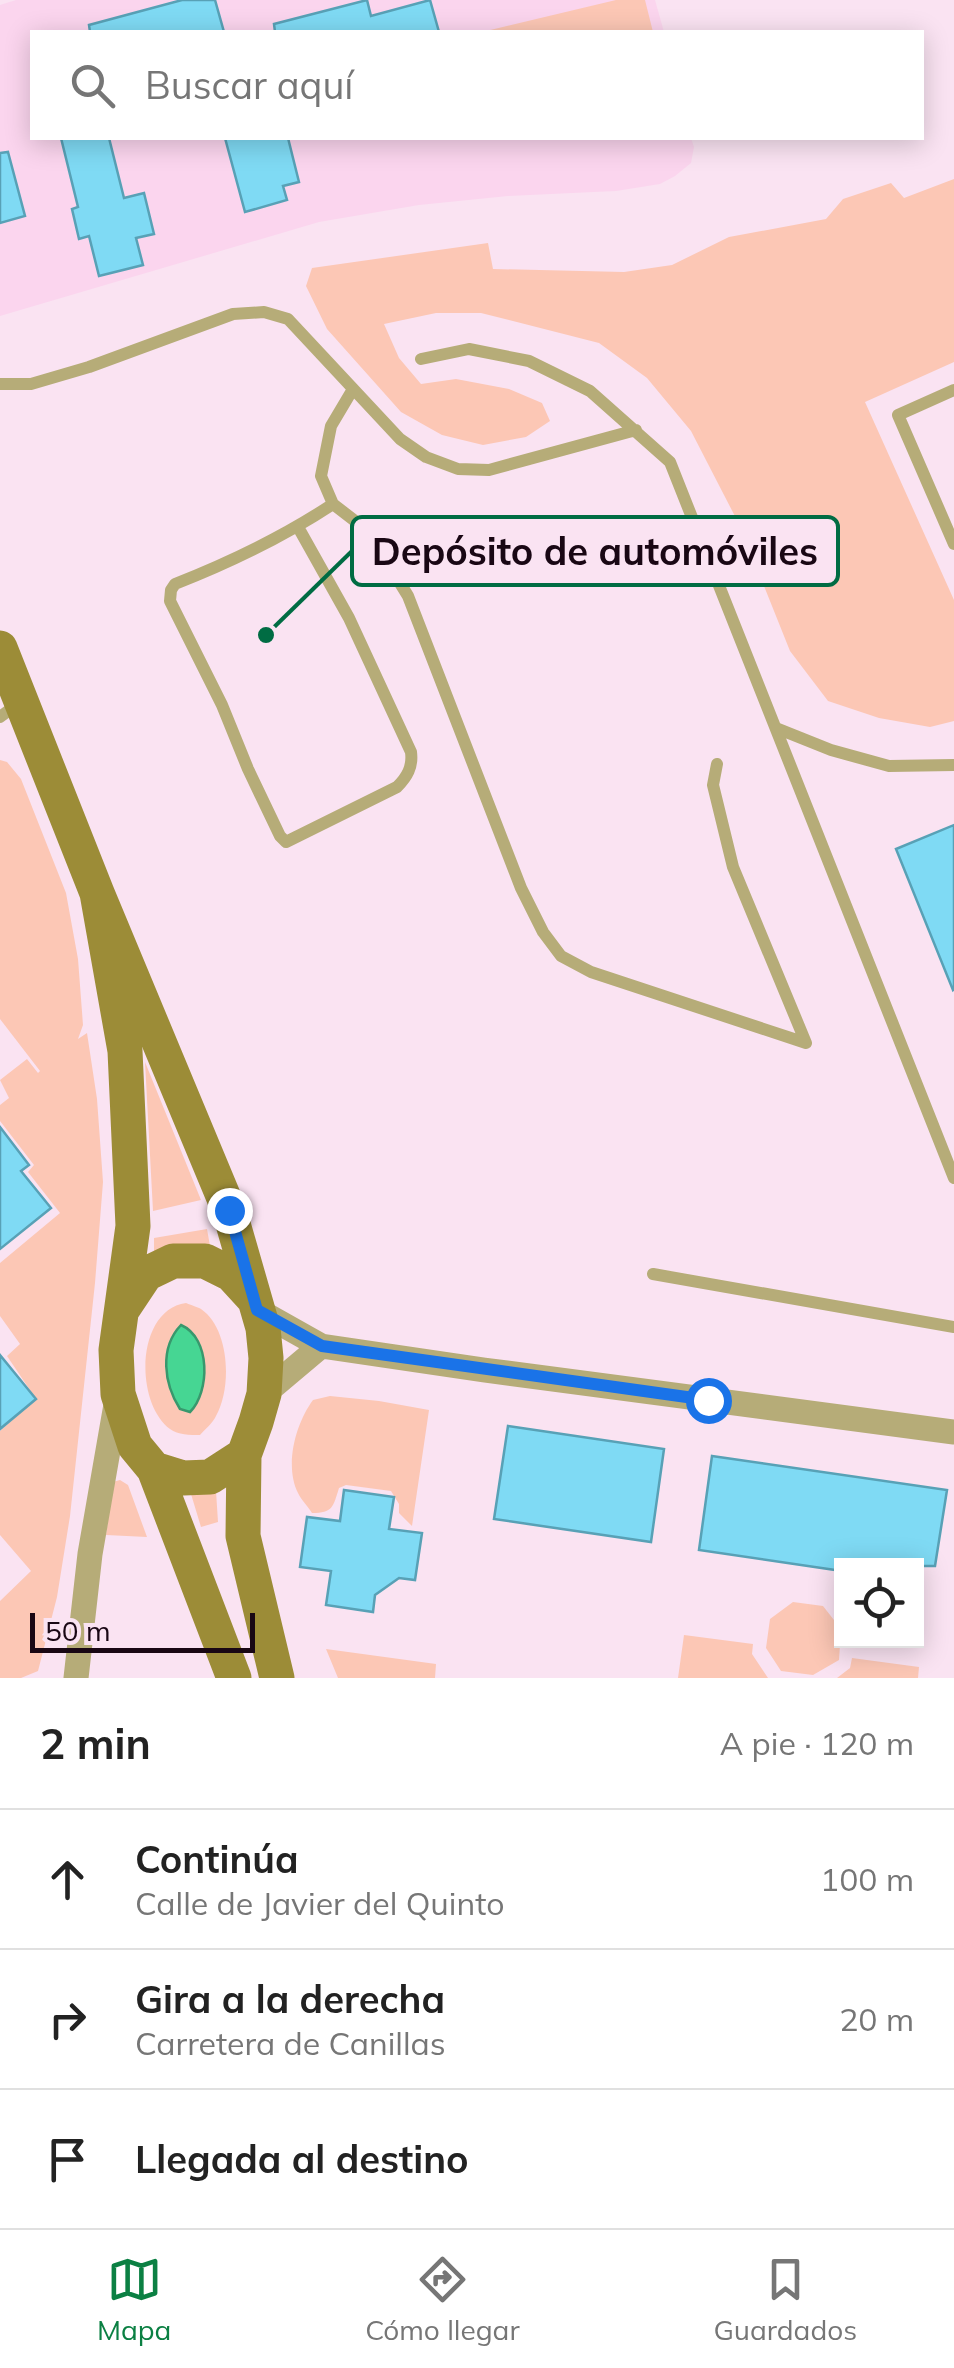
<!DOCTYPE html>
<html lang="es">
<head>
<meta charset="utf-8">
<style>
  :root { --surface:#fff; --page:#f6f6f6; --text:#222; --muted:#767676; --line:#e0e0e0; --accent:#0b8043 }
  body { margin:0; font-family:Mulish,sans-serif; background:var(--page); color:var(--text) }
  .controls { position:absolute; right:30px; bottom:30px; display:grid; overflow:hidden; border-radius:0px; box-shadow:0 5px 25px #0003 }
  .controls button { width:90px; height:90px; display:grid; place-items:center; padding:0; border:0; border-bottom:2px solid var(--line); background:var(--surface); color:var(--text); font:50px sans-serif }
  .scale { position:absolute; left:30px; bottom:25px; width:225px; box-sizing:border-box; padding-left:10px; border:5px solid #190714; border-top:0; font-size:28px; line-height:35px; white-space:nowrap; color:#190714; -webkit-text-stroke:8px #fae3f2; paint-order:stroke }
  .stop { position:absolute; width:30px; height:30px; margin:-22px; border:8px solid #1a73e8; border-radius:50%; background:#fff }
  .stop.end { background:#1a73e8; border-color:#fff; box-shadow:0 2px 10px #0008 }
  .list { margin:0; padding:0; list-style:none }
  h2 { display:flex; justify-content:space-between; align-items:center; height:130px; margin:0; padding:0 40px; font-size:42px }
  h2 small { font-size:32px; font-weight:400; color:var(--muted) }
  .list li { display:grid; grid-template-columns:65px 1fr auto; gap:30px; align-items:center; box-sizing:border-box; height:140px; padding:0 40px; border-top:2px solid var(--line) }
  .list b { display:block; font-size:38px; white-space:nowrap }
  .list p { margin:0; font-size:32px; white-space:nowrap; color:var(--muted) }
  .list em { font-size:32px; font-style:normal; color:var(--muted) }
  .icon { flex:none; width:55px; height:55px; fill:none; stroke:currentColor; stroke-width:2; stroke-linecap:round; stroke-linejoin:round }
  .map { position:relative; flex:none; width:954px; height:1678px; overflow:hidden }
  .search { position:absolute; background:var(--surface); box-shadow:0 5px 25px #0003; left:30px; right:30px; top:30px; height:110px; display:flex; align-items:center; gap:25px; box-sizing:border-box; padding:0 35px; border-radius:0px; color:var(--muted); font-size:38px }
  .sheet { height:550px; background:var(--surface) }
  nav { display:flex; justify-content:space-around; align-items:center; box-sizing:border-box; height:140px; border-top:2px solid var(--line); background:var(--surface); font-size:28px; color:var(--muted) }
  nav a { display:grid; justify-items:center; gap:5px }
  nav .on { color:var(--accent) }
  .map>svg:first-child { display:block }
</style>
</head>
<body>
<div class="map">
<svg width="954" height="1678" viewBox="0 0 954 1678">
  <rect width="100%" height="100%" fill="#fae3f2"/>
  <path fill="#fbd5ee" d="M 16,0 L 655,0 L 664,32 L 32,32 L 32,138 L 691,138 L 694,147 L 691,163 L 675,176 L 660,184 L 616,191 L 508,196 L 419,205 L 319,222 L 0,316 L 0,5 Z"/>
  <path fill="#fcc7b5" d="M 616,0 L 645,0 L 653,32 L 482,32 Z
    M 954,179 L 954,362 L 865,402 L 954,600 L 954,721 L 930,727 L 879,718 L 828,701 L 790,651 L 740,526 L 691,431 L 647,378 L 599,343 L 481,313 L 436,313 L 384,324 L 399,358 L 421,384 L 456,379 L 509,389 L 542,403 L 550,421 L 526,437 L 483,445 L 442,435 L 401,412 L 327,329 L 306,286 L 312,268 L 488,243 L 493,269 L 624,272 L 672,265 L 729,237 L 826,219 L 843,199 L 891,183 L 904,198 Z
    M 0,760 L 7,762 L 21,779 L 66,893 L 78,959 L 83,1025 L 78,1039 L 87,1033 L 97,1099 L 103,1182 L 95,1283 L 70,1516 L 57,1597 L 38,1671 L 21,1678 L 0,1678 L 0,1601 L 31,1571 L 0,1535 L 0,1431 L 36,1399 L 7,1356 L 20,1344 L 0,1316 L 0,1263 L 60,1213 L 28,1172 L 34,1165 L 0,1121 L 0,1105 L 9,1098 L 0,1080 L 27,1059 L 38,1073 L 40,1071 L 0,1019 Z
    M 145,1062 L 201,1200 L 153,1211 Z
    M 207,1229 L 210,1246 L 154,1251 L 154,1238 Z
    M 186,1303 C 188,1304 200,1308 201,1309 C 230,1329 232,1388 216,1416 C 213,1423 205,1429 200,1435 C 190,1435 178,1435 170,1429 C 134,1402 136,1310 186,1303 Z
    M 330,1396 L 379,1401 L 429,1410 L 412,1526 L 399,1513 L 399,1504 L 391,1491 L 346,1485 L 339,1488 C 333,1507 333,1513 312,1513 C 308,1506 301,1500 298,1493 C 284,1465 296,1423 313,1400 Z
    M 120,1480 L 128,1485 L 147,1537 L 106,1535 L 113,1482 Z
    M 216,1491 L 218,1522 L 201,1527 L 191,1494 Z
    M 793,1602 L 823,1606 L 841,1629 L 839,1660 L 813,1675 L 781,1671 L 766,1648 L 770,1619 Z
    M 684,1635 L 753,1644 L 752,1654 L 768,1678 L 678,1678 Z
    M 326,1649 L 436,1664 L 435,1678 L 338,1678 Z
    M 852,1658 L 919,1667 L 918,1678 L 837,1678 L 850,1668 Z"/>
  <path fill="#46d693" stroke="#38986d" stroke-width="2.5" d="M 181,1325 C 211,1338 210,1392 190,1412 L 180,1409 C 164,1384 159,1348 181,1325 Z"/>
  <path fill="#7fdaf4" stroke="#58a1b6" stroke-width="2.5" d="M 182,0 L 215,0 L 224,32 L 90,32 L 89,25 Z
    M 367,0 L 371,16 L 430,0 L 439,32 L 275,32 L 274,24 Z
    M 61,138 L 109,138 L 124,198 L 144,193 L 154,234 L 136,238 L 143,265 L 99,276 L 89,236 L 79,239 L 72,209 L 78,207 Z
    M 225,138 L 288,138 L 299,182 L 283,186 L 287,200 L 245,212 Z
    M 8,152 L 25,216 L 0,223 L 0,153 Z
    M 954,825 L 954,989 L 953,990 L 896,849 Z
    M 0,1127 L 29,1165 L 21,1171 L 51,1208 L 0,1249 Z
    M 0,1355 L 36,1399 L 0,1429 Z
    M 508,1426 L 664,1449 L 651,1542 L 494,1519 Z
    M 712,1456 L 947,1490 L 935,1566 L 842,1566 L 842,1571 L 699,1550 Z
    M 344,1490 L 394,1497 L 389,1529 L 422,1533 L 415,1580 L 399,1578 L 375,1595 L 373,1612 L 326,1605 L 331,1571 L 300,1567 L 307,1517 L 340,1521 Z"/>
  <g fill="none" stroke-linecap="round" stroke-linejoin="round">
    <path stroke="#b6ac78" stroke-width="12" d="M 421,359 L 469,349 L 529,361 L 590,391 L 670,462 L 954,1178
      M 0,384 L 31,384 L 89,367 L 233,314 L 264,312 L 288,319 L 400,439 L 426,457 L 458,469 L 489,470 L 636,430
      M 353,389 L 331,426 L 321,476 L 333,504 L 368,531 L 408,596 L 521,888 L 543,932 L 561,956 L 591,972 L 806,1043 L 733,867 L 713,785 L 717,764
      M 954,390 L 898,415 L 954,544
      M 298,527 L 349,618 L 411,752 C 413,767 407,777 397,787 L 286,842 L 280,836 L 248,769 L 222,705 L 170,601 L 171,590 L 175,584 C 231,562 283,537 333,504
      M 0,717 L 19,703
      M 776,728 L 831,750 L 889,766 L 954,765
      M 653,1274 L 954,1327"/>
    <path stroke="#b6ac78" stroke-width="25" d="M 257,1310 L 321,1346 L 264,1394
      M 321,1346 L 484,1370 L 954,1432
      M 76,1678 L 90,1554 L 117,1399"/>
    <path stroke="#9c8c37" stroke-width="35" d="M 0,648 L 97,893 L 229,1210 L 263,1328 L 266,1358 L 264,1394 L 256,1422 L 244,1455 L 210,1477 L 183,1478 L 154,1469 L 135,1446 L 118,1394 L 116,1350 L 133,1226 L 125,1051 L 97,893
      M 124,1307 L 146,1274 L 173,1261 L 205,1261 L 231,1274 L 253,1298
      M 244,1455 L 243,1536 L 277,1678
      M 154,1469 L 234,1678"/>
  </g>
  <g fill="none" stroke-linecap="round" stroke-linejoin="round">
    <path stroke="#1a73e8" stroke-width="12" d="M 229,1210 L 257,1310 L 322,1346 L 708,1400"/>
  </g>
  <path fill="none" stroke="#006c43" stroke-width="4" d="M266 635L352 551"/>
  <circle fill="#006c43" stroke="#fae3f2" stroke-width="4" cx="266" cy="635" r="10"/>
  <rect fill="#fae3f2" stroke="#006c43" stroke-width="4" x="352" y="517" width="486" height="68" rx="10"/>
  <g font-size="38" text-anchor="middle" font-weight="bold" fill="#190714">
    <text x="595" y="565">Depósito de automóviles</text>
  </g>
</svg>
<div class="controls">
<button><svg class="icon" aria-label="locate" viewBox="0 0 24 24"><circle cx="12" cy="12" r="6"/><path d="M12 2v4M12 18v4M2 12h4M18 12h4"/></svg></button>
</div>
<div class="scale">50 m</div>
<div class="stop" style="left:708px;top:1400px"></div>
<div class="stop end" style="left:229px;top:1210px"></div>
<div class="search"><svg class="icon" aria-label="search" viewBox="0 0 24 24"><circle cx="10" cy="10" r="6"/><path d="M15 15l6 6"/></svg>Buscar aquí</div>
</div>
<section class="sheet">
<h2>2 min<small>A pie · 120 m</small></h2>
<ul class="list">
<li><svg class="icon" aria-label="ahead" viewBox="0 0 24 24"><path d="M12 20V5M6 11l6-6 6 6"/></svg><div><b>Continúa</b><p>Calle de Javier del Quinto</p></div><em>100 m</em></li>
<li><svg class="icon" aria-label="right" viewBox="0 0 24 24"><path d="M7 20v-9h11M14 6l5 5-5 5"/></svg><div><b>Gira a la derecha</b><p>Carretera de Canillas</p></div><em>20 m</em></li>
<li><svg class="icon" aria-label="arrive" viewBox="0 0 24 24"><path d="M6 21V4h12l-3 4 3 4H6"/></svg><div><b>Llegada al destino</b></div></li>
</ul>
</section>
<nav>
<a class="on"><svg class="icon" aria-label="map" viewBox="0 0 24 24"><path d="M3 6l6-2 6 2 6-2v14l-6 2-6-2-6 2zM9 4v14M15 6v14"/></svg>Mapa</a>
<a><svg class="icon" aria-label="directions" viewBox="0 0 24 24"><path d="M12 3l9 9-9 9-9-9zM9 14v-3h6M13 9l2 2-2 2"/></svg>Cómo llegar</a>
<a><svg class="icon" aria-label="saved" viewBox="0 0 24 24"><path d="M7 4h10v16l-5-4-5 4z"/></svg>Guardados</a>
</nav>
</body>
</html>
